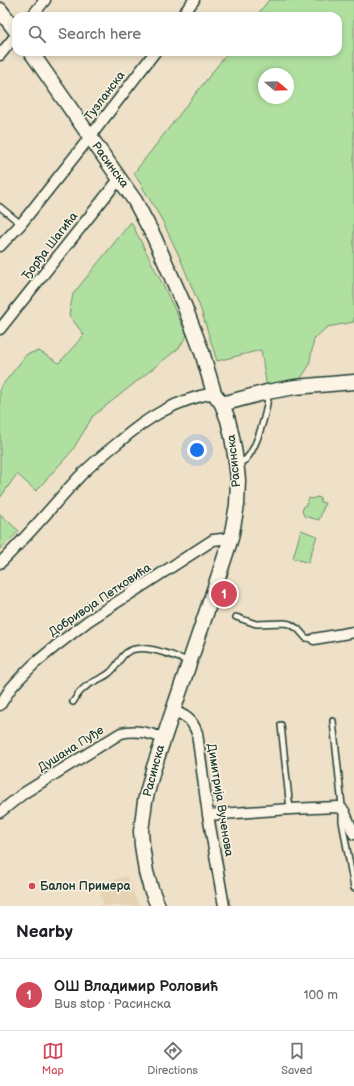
<!DOCTYPE html>
<html lang="en">
<head>
<meta charset="utf-8">
<style>
  :root { --surface:#fff; --page:#f6f6f6; --text:#202124; --muted:#757577; --line:#e0e0e0; --accent:#d1495b }
  body { margin:0; font-family:"Balsamiq Sans",sans-serif; background:var(--page); color:var(--text) }
  .compass { position:absolute; left:258px; top:68px; width:36px; height:36px; border-radius:50%; background:var(--surface); box-shadow:0 2px 6px #0003; rotate:109deg }
  .you { position:absolute; left:197px; top:450px; width:14px; height:14px; margin:-10px; border:3px solid #fff; border-radius:50%; background:#1a73e8; box-shadow:0 0 0 6px #1a73e833 }
  .badge { display:grid; place-items:center; width:26px; height:26px; border-radius:50%; background:var(--accent); color:#fff; font-size:13px; font-weight:700 }
  .pin { position:absolute; translate:-50% -50%; border:2px solid #fff; box-shadow:0 1px 4px #0006 }
  .list { margin:0; padding:0; list-style:none }
  h2 { display:flex; justify-content:space-between; align-items:center; height:52px; margin:0; padding:0 16px; font-size:17px }
  h2 small { font-size:13px; font-weight:400; color:var(--muted) }
  .list li { display:grid; grid-template-columns:26px 1fr auto; gap:12px; align-items:center; box-sizing:border-box; height:72px; padding:0 16px; border-top:1px solid var(--line) }
  .list b { display:block; font-size:15px; white-space:nowrap }
  .list p { margin:0; font-size:13px; white-space:nowrap; color:var(--muted) }
  .list em { font-size:13px; font-style:normal; color:var(--muted) }
  .icon { flex:none; width:22px; height:22px; fill:none; stroke:currentColor; stroke-width:2; stroke-linecap:round; stroke-linejoin:round }
  .map { position:relative; flex:none; width:354px; height:906px; overflow:hidden }
  .search { position:absolute; background:var(--surface); box-shadow:0 2px 6px #0003; left:12px; right:12px; top:12px; height:44px; display:flex; align-items:center; gap:10px; box-sizing:border-box; padding:0 14px; border-radius:12px; color:var(--muted); font-size:15px }
  .sheet { height:124px; background:var(--surface) }
  nav { display:flex; justify-content:space-around; align-items:center; box-sizing:border-box; height:56px; border-top:1px solid var(--line); background:var(--surface); font-size:11px; color:var(--muted) }
  nav a { display:grid; justify-items:center; gap:2px }
  nav .on { color:var(--accent) }
  .map>svg:first-child { display:block }
</style>
</head>
<body>
<div class="map">
<svg width="354" height="906" viewBox="0 0 354 906">
  <rect width="100%" height="100%" fill="#efe1c8"/>
  <filter id="ink" filterUnits="userSpaceOnUse"><feTurbulence type="fractalNoise" baseFrequency=".025" numOctaves="2"/><feDisplacementMap in="SourceGraphic" scale="8" xChannelSelector="R" yChannelSelector="G"/><feConvolveMatrix kernelMatrix="1 2 1 2 8 2 1 2 1" color-interpolation-filters="sRGB"/></filter>
  <g filter="url(#ink)">
    <path fill="#e6d3b4" d="M 127,876 L 134,894 L 139,906 L 100,906 L 103,903 L 98,884 Z"/>
    <path fill="#b0e0a0" stroke="#688e6a" fill-rule="evenodd" d="M 269,0 L 354,0 L 354,322 L 327,327 L 314,339 L 309,366 L 295,387 L 267,388 L 261,350 L 217,361 L 200,307 L 180,258 L 162,220 L 134,173 L 228,52 L 338,52 L 338,16 L 256,16 ZM 264,74 L 288,74 L 288,98 L 264,98 Z
      M 131,222 L 165,289 L 187,335 L 179,348 L 93,416 L 72,451 L 36,491 L 17,474 L 0,498 L 0,388 L 27,354 L 39,351 L 59,363 L 84,335 L 69,315 L 73,294 Z
      M 317,497 L 320,498 L 321,502 L 325,503 L 319,520 L 304,516 L 302,511 L 304,506 L 306,505 L 309,498 L 312,499 Z
      M 0,514 L 19,531 L 0,549 Z
      M 301,530 L 317,536 L 308,563 L 293,558 Z"/>
    <g fill="none" stroke-linecap="round" stroke-linejoin="round">
      <g stroke="#1f3d34" stroke-width="8">
        <path id="lane" d="M 0,207 L 21,224
          M 237,463 C 240,462 244,462 246,459 C 257,448 268,409 268,393
          M 236,617 L 256,624 L 284,623 L 290,624 L 298,629 L 306,638 L 314,639
          M 73,702 C 76,698 78,693 82,690 C 89,682 100,680 108,674 C 116,669 120,657 126,653 C 141,641 173,656 188,661
          M 333,721 L 342,806 L 342,821 L 354,888
          M 281,725 L 290,809"/>
      </g>
      <g stroke="#1f3d34" stroke-width="13">
        <path id="street" d="M 32,16 L 45,0
          M 182,16 L 194,0
          M 0,55 L 16,35
          M 0,246 L 21,224 L 90,137 L 155,52
          M 0,329 L 120,178
          M 0,563 C 28,536 53,505 80,476 C 92,464 105,453 119,442 C 148,417 176,400 214,393
          M 314,639 L 354,632
          M 0,705 L 11,688 L 20,678 L 34,664 L 57,645 L 88,621 L 213,540 L 231,538
          M 172,710 C 186,716 192,719 197,733 L 208,815 L 224,906
          M 0,812 L 24,793 L 121,733 C 136,729 149,733 163,738
          M 208,815 L 290,809 L 338,807 L 342,809 L 344,811 L 354,834"/>
      </g>
      <g stroke="#1f3d34" stroke-width="17">
        <path id="secondary" d="M 0,10 L 16,31
          M 31,52 L 135,201 L 154,237 L 184,305 L 202,352 L 214,393 L 222,404 L 228,420 L 232,437 L 236,461 L 238,480 L 237,505 L 231,538 L 215,587 L 153,770 L 145,801 L 141,831 L 142,845 L 146,872 L 151,889 L 158,906
          M 222,404 L 267,392 L 295,387 L 354,382"/>
      </g>
      <use href="#lane" stroke="#fcf5e5" stroke-width="5"/>
      <use href="#street" stroke="#fcf5e5" stroke-width="10"/>
      <use href="#secondary" stroke="#fcf5e5" stroke-width="14"/>
    </g>
  </g>
  <circle fill="#d1495b" stroke="#fcf5e5" stroke-width="1.5" cx="32" cy="886" r="4"/>
  <g text-anchor="middle" dominant-baseline="central" stroke-width="3" stroke-linejoin="round" paint-order="stroke">
    <g font-size="12" fill="#1f3d34" stroke="#fcf5e5">
      <text transform="translate(105 96) rotate(-53)">Тузланска</text>
      <text transform="translate(110 165) rotate(54)">Расинска</text>
      <text transform="translate(50 246) rotate(-52)">Ђорђа Шагића</text>
      <text transform="translate(234 461) rotate(-96)">Расинска</text>
      <text transform="translate(100 600) rotate(-34)">Добривоја Петковића</text>
      <text transform="translate(71 749) rotate(-32)">Душана Пуђе</text>
      <text transform="translate(154 771) rotate(-75)">Расинска</text>
      <text transform="translate(220 800) rotate(81)">Димитрија Вученова</text>
    </g>
    <g font-size="12" font-weight="bold" fill="#1f3d34" stroke="#fcf5e5" text-anchor="start">
      <text x="40" y="886">Балон Примера</text>
    </g>
  </g>
</svg>
<svg class="compass" viewBox="-18 -18 36 36"><path d="M0-13l5 13h-10z" fill="#e53935"/><path d="M0 13l5-13h-10z" fill="#757577"/></svg>
<div class="you"></div>
<div class="pin badge" style="left:224px;top:594px">1</div>
<div class="search"><svg class="icon" aria-label="search" viewBox="0 0 24 24"><circle cx="10" cy="10" r="6"/><path d="M15 15l6 6"/></svg>Search here</div>
</div>
<section class="sheet">
<h2>Nearby<small></small></h2>
<ul class="list">
<li><span class="badge">1</span><div><b>ОШ Владимир Роловић</b><p>Bus stop · Расинска</p></div><em>100 m</em></li>
</ul>
</section>
<nav>
<a class="on"><svg class="icon" aria-label="map" viewBox="0 0 24 24"><path d="M3 6l6-2 6 2 6-2v14l-6 2-6-2-6 2zM9 4v14M15 6v14"/></svg>Map</a>
<a><svg class="icon" aria-label="directions" viewBox="0 0 24 24"><path d="M12 3l9 9-9 9-9-9zM9 14v-3h6M13 9l2 2-2 2"/></svg>Directions</a>
<a><svg class="icon" aria-label="saved" viewBox="0 0 24 24"><path d="M7 4h10v16l-5-4-5 4z"/></svg>Saved</a>
</nav>
</body>
</html>
